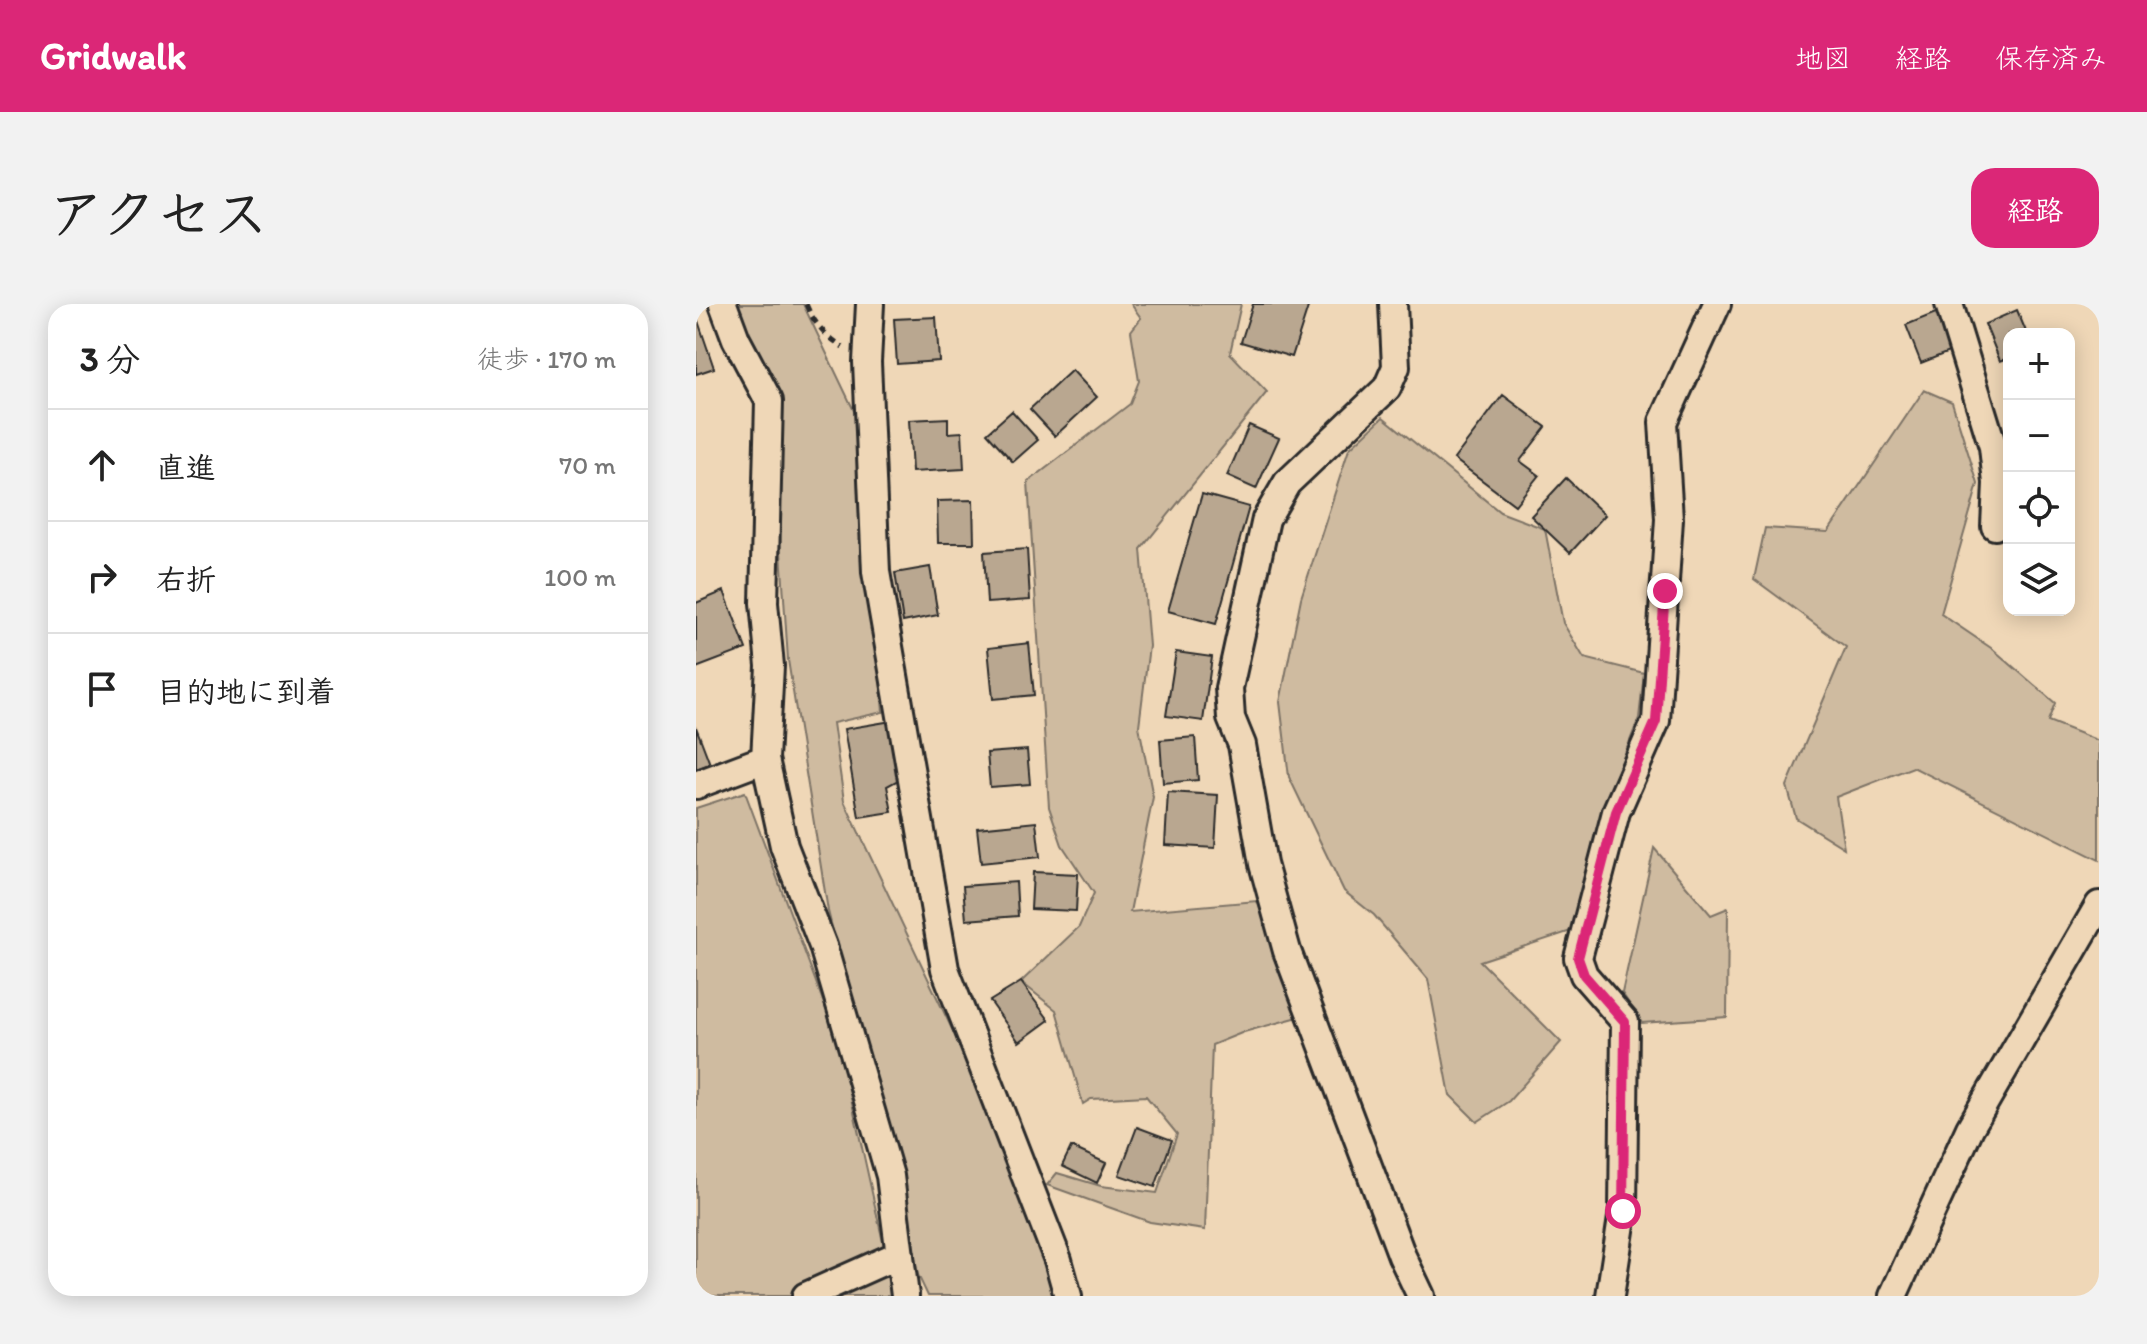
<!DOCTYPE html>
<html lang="ja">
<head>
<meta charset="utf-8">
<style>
  :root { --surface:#fff; --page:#f2f2f2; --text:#222; --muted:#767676; --line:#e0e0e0; --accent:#db2777 }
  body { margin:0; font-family:Itim,"Klee One",sans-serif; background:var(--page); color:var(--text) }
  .controls { position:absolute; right:24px; top:24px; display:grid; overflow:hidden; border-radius:16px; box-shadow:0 4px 20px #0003 }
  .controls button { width:72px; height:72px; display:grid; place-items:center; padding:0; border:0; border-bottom:2px solid var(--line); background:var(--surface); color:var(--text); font:40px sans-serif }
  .stop { position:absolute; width:24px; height:24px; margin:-18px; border:6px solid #db2777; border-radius:50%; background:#fff }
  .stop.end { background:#db2777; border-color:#fff; box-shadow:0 2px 8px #0008 }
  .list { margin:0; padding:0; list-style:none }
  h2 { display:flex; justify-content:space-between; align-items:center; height:104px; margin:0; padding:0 32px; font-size:34px }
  h2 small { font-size:26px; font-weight:400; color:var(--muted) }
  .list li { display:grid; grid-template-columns:52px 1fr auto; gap:24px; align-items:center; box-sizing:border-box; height:112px; padding:0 32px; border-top:2px solid var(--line) }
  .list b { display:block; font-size:30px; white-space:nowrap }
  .list em { font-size:26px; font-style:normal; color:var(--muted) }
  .icon { flex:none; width:44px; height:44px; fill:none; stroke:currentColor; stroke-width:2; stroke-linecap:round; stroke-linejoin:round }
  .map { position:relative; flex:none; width:1403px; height:992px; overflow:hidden; border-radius:24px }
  header { display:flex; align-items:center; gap:48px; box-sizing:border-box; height:112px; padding:0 40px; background:var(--accent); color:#fff }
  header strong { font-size:38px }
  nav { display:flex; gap:44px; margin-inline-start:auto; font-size:28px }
  .intro { display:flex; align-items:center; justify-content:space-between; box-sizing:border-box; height:192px; padding:0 48px }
  h1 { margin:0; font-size:56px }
  .button { padding:20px 36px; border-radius:24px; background:var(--accent); color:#fff; font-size:28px; font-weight:700 }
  main { display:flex; gap:48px; padding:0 48px }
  aside { flex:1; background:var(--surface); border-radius:24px; box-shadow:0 4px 20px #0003 }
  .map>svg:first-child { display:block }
</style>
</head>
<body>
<header>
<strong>Gridwalk</strong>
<nav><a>地図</a><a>経路</a><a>保存済み</a></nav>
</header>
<div class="intro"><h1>アクセス</h1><a class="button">経路</a></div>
<main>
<aside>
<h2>3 分<small>徒歩 · 170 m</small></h2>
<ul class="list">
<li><svg class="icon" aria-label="ahead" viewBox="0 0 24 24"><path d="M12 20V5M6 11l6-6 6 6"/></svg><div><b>直進</b></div><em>70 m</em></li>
<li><svg class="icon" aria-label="right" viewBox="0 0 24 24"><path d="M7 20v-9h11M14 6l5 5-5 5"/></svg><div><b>右折</b></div><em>100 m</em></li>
<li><svg class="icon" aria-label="arrive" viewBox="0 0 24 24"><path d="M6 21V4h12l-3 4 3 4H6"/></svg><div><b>目的地に到着</b></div></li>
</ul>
</aside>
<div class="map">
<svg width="1403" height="992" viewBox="0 0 1403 992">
  <rect width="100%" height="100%" fill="#efd7b7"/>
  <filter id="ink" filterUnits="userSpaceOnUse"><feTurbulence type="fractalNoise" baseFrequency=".0125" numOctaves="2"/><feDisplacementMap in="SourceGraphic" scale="16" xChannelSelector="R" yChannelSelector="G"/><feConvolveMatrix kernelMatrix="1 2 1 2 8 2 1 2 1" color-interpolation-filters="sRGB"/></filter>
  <g filter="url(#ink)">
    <path fill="#cfbba0" stroke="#7d7366" stroke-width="2" d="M 32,0 L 107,0 L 161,113 L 187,408 L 137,419 L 148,497 L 308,835 L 361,992 L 232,992 L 222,971 L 132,607 L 92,356 L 77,123 Z
      M 435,0 L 545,0 L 534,49 L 571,88 L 445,245 L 453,342 L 443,422 L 457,493 L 434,608 L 561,597 L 606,712 L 548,728 L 516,741 L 509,926 L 454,918 L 351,881 L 361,869 L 405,882 L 461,889 L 481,830 L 450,792 L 395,795 L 387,800 L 360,706 L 325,678 L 383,623 L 398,589 L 366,541 L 353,503 L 332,178 L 434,100 L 443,77 L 435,27 L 445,14 Z
      M 1228,86 L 1256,98 L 1282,180 L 1245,310 L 1298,346 L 1359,399 L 1352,417 L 1403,437 L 1403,556 L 1217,463 L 1140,493 L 1148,544 L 1100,514 L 1091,482 L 1150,343 L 1058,275 L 1069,224 L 1132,228 Z
      M 687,113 L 804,208 L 849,225 L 867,319 L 888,354 L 948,369 L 943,414 L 906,507 L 875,627 L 784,657 L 865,738 L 813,797 L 781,818 L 754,791 L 732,675 L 678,611 L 648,587 L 593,473 L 584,398 L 605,294 L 653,145 Z
      M 49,488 L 143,740 L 199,992 L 0,992 L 0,504 Z
      M 958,544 L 1015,611 L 1032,604 L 1031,713 L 946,719 L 926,689 Z"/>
    <path fill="#b9a790" stroke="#2b2b2b" stroke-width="2" d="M 557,0 L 613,0 L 596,53 L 545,38 Z
      M 1321,6 L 1331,30 L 1313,30 L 1313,54 L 1304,57 L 1289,20 Z
      M 1242,8 L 1258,46 L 1225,59 L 1210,21 Z
      M 0,11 L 18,64 L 0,70 Z
      M 240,13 L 243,57 L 201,60 L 198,15 Z
      M 376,66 L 401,93 L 359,132 L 334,105 Z
      M 807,91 L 850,123 L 824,157 L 843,171 L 819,201 L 758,155 Z
      M 316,107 L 342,136 L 317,158 L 291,129 Z
      M 252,114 L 252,129 L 266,128 L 268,165 L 216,168 L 213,116 Z
      M 553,121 L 583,134 L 560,185 L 531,172 Z
      M 870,174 L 909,211 L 874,249 L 835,212 Z
      M 506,190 L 553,203 L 520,320 L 472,307 Z
      M 277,196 L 278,239 L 242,239 L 241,197 Z
      M 331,245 L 334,296 L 291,299 L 288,248 Z
      M 234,263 L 242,311 L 207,318 L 199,269 Z
      M 28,287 L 50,345 L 0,364 L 0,299 Z
      M 333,339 L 338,391 L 297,395 L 292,344 Z
      M 480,348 L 516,353 L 507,417 L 470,412 Z
      M 196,417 L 206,474 L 191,482 L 196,508 L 163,513 L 148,425 Z
      M 0,423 L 14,460 L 0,465 Z
      M 499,433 L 502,476 L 467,479 L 464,436 Z
      M 331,446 L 334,480 L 294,483 L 291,449 Z
      M 472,488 L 522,491 L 519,544 L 469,541 Z
      M 340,518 L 344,553 L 285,559 L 281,524 Z
      M 337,568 L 382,570 L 380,607 L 335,605 Z
      M 320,578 L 322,612 L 270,616 L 267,582 Z
      M 325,678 L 353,716 L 323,738 L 294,697 Z
      M 441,823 L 476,836 L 459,883 L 423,871 Z
      M 375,843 L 410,859 L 401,879 L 366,862 Z"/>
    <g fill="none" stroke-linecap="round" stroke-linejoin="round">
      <g stroke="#2b2b2b" stroke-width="32">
        <path id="street" d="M 27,0 L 40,35 L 73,97 L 68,299 L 74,362 L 69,455 L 88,542 L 127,642 L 194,872 L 209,992
          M 174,0 L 171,58 L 180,268 L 249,665 L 362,956 L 372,992
          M 697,0 L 700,63 L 691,84 L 591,179 L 570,215 L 533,384 L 535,414 L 546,441 L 567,560 L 591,647 L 706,952 L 725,992
          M 1253,0 L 1297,143 L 1301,179 L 1299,222
          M 0,481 L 69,455
          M 110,992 L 204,950
          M 914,992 L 927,907 L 929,718 L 888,671 L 882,654 L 920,508 L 960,417 L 973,215 L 967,118 L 1021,0
          M 1197,992 L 1274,824 L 1403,601"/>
      </g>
      <path stroke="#2b2b2b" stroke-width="5" stroke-dasharray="8 6" stroke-linecap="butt" d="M 110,0 C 118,20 130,32 147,43"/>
      <use href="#street" stroke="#efd7b7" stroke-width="26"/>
    </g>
  </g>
  <g fill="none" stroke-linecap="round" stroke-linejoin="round" filter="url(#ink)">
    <path stroke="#db2777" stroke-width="10" d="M 927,907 L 929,718 L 888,671 L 882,654 L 920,508 L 960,417 L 969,287"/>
  </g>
</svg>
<div class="controls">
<button>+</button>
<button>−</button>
<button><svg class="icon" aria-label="locate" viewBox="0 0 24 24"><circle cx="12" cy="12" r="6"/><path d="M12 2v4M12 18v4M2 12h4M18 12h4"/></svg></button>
<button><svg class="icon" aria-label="layers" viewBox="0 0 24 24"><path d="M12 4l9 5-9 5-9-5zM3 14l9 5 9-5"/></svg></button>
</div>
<div class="stop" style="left:927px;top:907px"></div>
<div class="stop end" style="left:969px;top:287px"></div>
</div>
</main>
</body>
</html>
